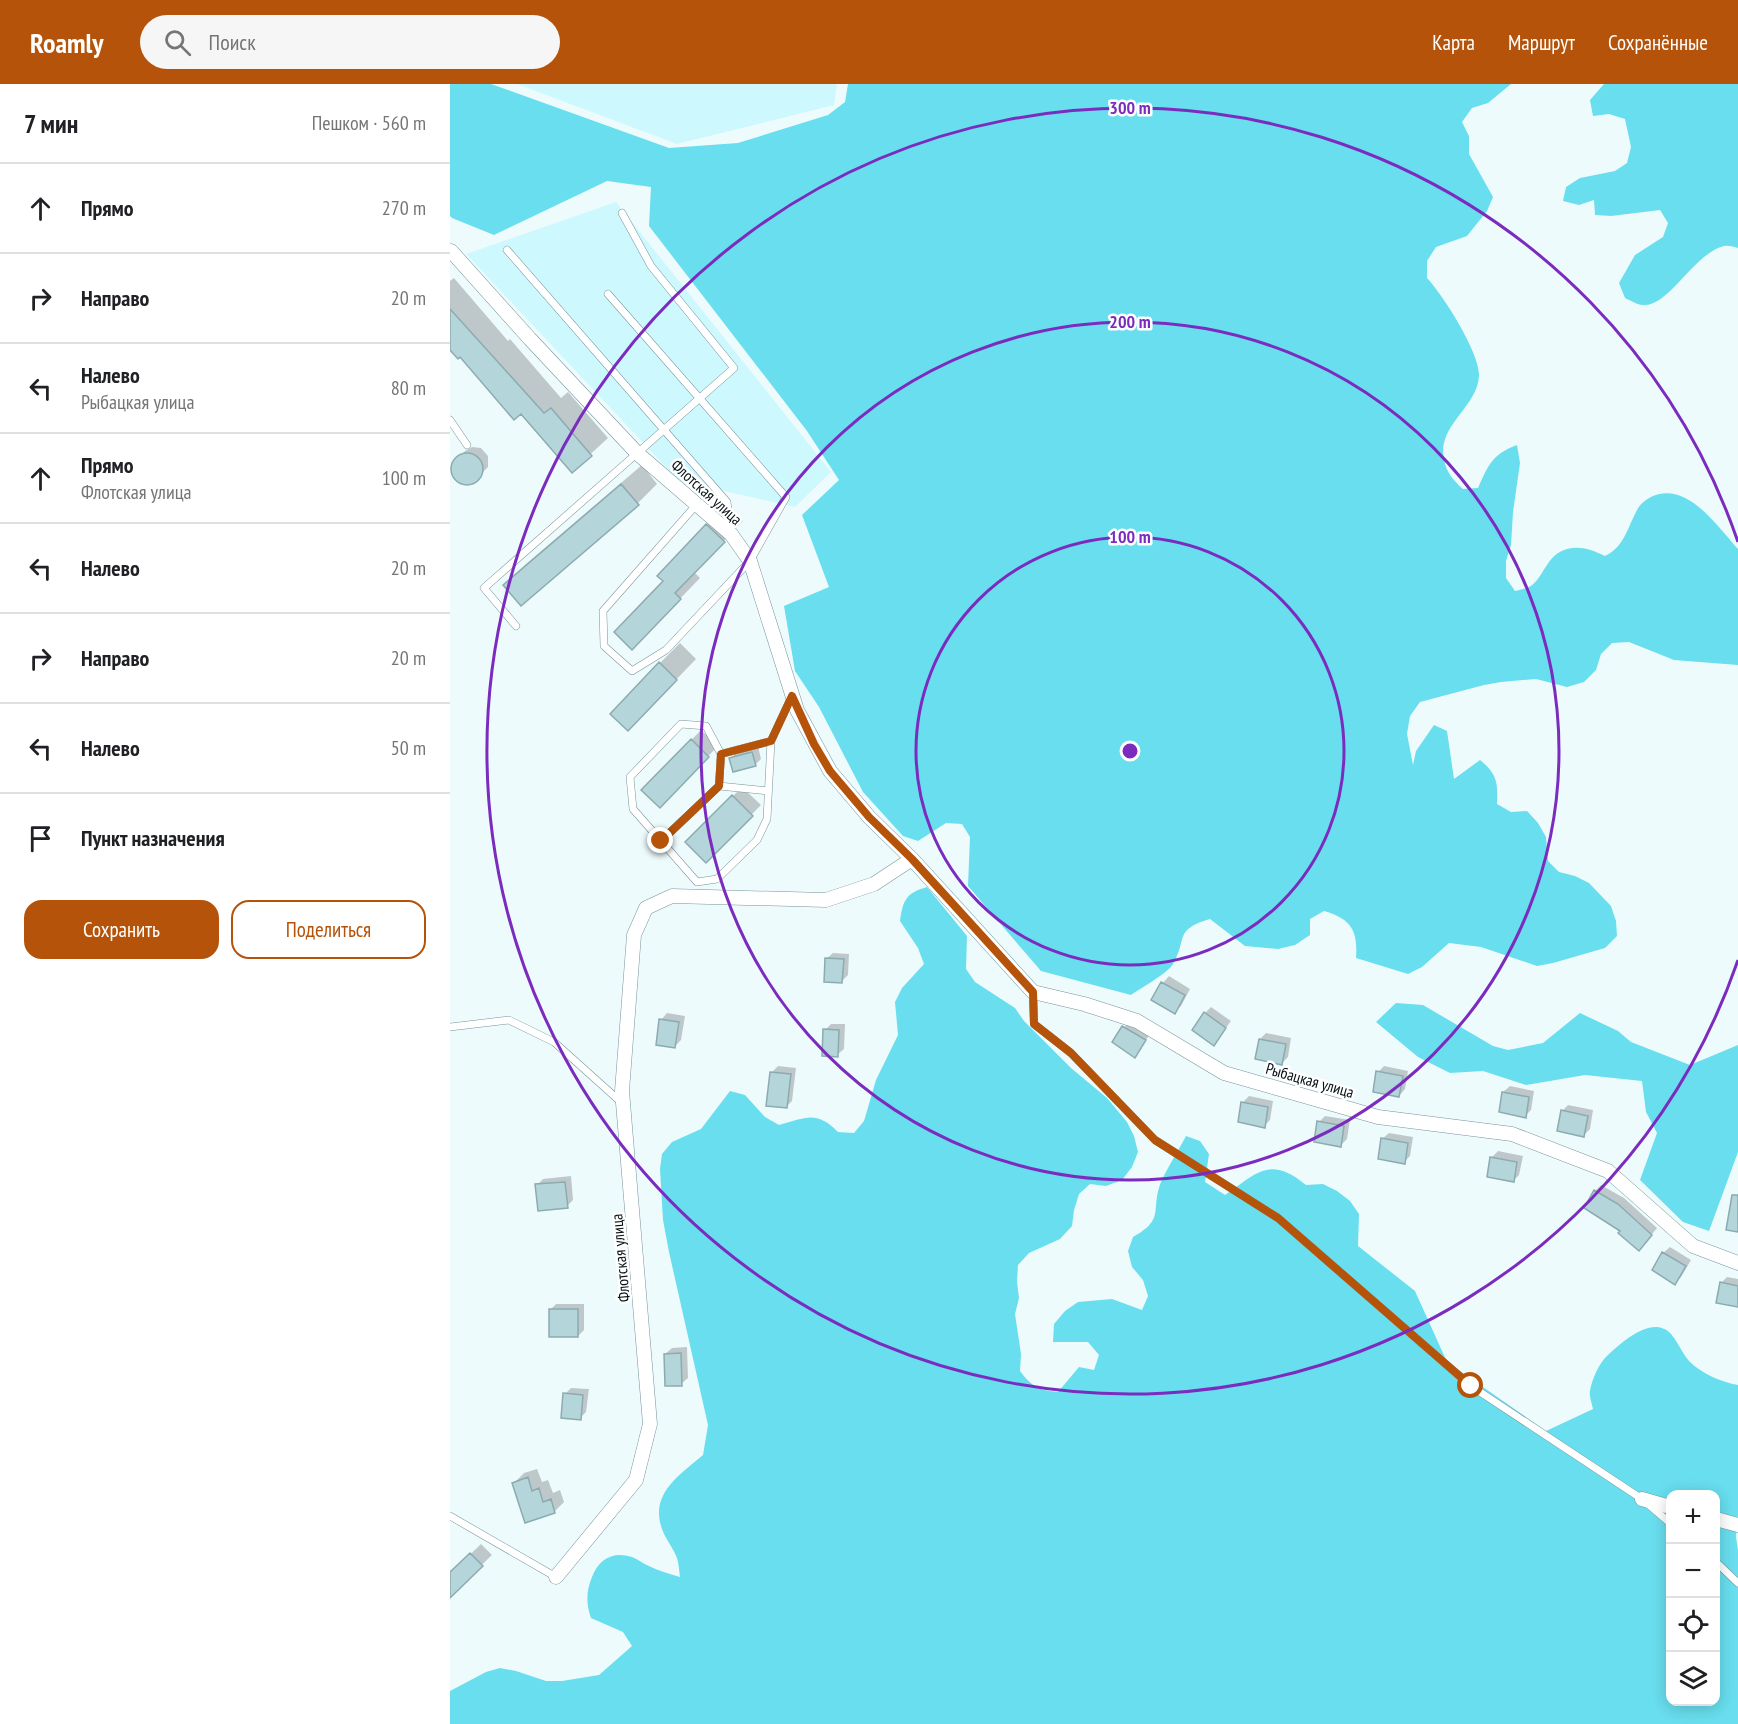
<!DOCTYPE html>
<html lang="ru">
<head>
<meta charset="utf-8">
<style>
  :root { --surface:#fff; --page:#f6f6f6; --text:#202124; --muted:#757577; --line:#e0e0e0; --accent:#b45309 }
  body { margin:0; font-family:"PT Sans Narrow",sans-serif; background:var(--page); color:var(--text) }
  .controls { position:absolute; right:18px; bottom:18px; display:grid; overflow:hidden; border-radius:12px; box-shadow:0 3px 15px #0003 }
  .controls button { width:54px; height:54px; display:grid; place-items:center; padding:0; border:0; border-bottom:2px solid var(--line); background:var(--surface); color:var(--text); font:30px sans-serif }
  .stop { position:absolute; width:18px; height:18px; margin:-14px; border:4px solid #b45309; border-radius:50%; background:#fff }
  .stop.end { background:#b45309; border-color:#fff; box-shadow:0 2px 6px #0008 }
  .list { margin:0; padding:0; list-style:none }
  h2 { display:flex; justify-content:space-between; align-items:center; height:78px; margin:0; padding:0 24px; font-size:26px }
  h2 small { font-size:20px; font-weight:400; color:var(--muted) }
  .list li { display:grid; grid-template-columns:39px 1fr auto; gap:18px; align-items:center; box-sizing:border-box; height:90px; padding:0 24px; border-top:2px solid var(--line) }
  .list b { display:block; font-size:22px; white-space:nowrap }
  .list p { margin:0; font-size:20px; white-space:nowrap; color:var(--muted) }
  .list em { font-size:20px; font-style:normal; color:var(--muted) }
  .actions { display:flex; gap:12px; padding:18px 24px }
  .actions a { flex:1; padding:14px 0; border:2px solid var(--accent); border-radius:18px; text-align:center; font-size:21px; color:var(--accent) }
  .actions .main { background:var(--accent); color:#fff }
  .icon { flex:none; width:33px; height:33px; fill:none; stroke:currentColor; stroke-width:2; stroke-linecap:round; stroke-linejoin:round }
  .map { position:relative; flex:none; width:1288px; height:1640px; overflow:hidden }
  header { display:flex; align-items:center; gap:36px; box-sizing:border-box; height:84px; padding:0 30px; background:var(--accent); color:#fff }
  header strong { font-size:28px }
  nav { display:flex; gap:33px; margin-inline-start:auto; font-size:21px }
  .search { width:420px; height:54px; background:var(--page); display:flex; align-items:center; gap:15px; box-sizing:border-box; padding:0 21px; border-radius:33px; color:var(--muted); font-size:22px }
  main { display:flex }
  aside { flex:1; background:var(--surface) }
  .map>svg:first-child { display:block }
</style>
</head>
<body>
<header>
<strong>Roamly</strong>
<div class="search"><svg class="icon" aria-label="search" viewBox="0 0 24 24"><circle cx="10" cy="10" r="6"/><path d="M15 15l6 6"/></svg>Поиск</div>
<nav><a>Карта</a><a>Маршрут</a><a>Сохранённые</a></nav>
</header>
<main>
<aside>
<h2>7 мин<small>Пешком · 560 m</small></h2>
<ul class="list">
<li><svg class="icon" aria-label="ahead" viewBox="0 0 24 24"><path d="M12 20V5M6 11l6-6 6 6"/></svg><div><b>Прямо</b></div><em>270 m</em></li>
<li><svg class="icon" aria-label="right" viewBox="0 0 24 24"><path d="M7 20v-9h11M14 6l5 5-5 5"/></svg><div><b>Направо</b></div><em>20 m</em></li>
<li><svg class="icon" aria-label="left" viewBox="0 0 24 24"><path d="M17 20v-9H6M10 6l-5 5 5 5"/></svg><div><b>Налево</b><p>Рыбацкая улица</p></div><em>80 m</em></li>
<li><svg class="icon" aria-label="ahead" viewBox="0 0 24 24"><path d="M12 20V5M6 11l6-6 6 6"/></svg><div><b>Прямо</b><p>Флотская улица</p></div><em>100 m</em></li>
<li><svg class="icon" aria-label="left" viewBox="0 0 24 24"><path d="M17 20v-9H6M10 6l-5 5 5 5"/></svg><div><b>Налево</b></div><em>20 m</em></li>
<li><svg class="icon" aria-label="right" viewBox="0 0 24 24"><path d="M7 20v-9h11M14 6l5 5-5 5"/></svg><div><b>Направо</b></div><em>20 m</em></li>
<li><svg class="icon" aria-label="left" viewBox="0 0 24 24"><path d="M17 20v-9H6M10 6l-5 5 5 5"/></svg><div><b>Налево</b></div><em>50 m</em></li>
<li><svg class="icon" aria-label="arrive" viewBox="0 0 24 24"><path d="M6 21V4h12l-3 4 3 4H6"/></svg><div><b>Пункт назначения</b></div></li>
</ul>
<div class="actions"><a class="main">Сохранить</a><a>Поделиться</a></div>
</aside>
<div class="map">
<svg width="1288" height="1640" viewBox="0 0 1288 1640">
  <rect width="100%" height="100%" fill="#eefbfd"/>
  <path fill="#cdf8fe" d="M 67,0 L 387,0 L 384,21 L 227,60 Z
    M 166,118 L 381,388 L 345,423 L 229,397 L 16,170 Z"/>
  <path fill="#68deee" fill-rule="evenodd" d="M 0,0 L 41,0 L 219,64 L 288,59 L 378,31 L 395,18 L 398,0 L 1061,0 L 1038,19 L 1022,24 L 1012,38 L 1019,52 L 1019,70 L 1043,113 L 1037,127 L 1017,152 L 986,163 L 977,177 L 977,194 C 993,211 1030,269 1029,292 C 1027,324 987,341 994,375 C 996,388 1003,396 1013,405 L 1028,404 C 1038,382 1042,370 1067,361 L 1070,379 L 1063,428 L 1061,461 L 1056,477 L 1056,494 L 1065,507 C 1069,506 1075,505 1079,503 C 1087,499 1092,488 1097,481 C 1111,458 1134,461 1155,472 C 1174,463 1177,445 1186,428 C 1189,421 1196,415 1203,412 C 1238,398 1267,442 1288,465 L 1288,581 L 1224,576 L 1179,558 L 1162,559 L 1151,570 L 1146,586 L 1134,598 L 1117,603 L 1086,595 L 1051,598 L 1034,601 L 970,618 L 960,632 L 957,650 L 963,681 L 966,667 L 984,641 L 997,647 L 1004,695 L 1030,676 C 1047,690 1048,698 1047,720 L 1061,728 L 1077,727 L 1088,739 L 1096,753 L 1098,777 L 1109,788 L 1125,792 L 1139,799 L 1161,822 L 1166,837 L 1167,852 L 1155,864 L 1103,879 L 1087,882 L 1031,863 L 999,859 L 972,883 L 958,890 L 906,874 C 908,846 901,835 874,827 L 860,835 L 860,851 L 845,861 L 828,865 L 795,862 L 760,835 C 723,846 738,855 723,880 C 718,889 691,904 681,911 L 591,887 L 518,802 L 520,753 L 512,740 L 496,739 L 468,757 L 453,752 L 413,708 L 369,623 L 345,587 L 334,522 L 379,503 L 352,431 L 389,396 L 357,347 L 199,142 L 201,103 L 157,97 L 44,151 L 2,134 L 0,132 Z
    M 1154,0 L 1288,0 L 1288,164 C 1284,163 1278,161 1274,162 C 1243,170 1219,223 1193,221 C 1187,221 1180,216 1175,214 L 1169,199 L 1185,171 L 1213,153 L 1218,139 L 1210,126 L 1161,132 L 1145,131 L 1144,116 L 1129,121 L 1113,117 L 1116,103 L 1130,94 L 1165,87 L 1177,79 L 1181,63 L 1175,35 L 1159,30 L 1143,32 L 1140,16 Z
    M 477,803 L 517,852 L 516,885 L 525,898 L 565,924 L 574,937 L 621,984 L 657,1014 L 677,1038 L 684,1052 L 688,1068 L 682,1083 L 672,1096 L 656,1102 L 640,1100 L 629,1110 L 624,1126 L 622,1142 L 610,1155 L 579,1169 L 568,1181 L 567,1198 L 569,1214 L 565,1230 L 571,1270 L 570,1287 C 582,1303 589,1306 608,1308 L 629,1283 L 644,1286 L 649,1271 L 638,1258 L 603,1258 L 604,1240 L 615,1227 L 628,1218 L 662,1215 L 692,1226 L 698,1212 L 693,1196 L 682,1183 L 678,1167 L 683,1153 C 716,1135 700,1126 711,1098 C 718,1083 728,1067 736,1052 L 750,1057 L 759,1070 L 755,1098 L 775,1111 C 807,1089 820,1071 856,1101 L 873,1100 L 887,1107 L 900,1117 L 909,1130 L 908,1162 L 965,1207 L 997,1278 L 1096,1347 L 1143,1325 C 1142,1320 1139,1312 1140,1307 C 1142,1295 1149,1279 1158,1271 C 1172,1258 1203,1230 1221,1250 C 1228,1258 1232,1269 1239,1277 C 1252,1290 1271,1298 1288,1301 L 1288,1430 L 1286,1453 L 1288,1466 L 1288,1640 L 0,1640 L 0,1607 L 36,1588 L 50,1584 L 66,1587 L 96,1597 L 112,1597 L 149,1591 L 182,1562 L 173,1548 L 141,1534 C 136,1519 136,1508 142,1493 C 149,1474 164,1467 182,1473 C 188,1475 193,1480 199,1482 C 209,1487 220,1490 230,1493 C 229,1487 229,1480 227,1474 C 224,1466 218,1458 214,1450 C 197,1412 227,1393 253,1371 L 258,1341 L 219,1168 L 213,1136 L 210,1085 L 212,1070 L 222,1058 L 251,1045 L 280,1007 L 295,1011 L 315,1033 L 329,1041 C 356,1034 366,1026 388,1048 L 404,1049 L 414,1037 L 426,996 L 448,951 L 445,918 L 452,904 L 474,880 L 468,864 L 450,837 C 453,816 456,809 477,803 ZM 1220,1410 L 1266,1410 L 1266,1618 L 1220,1618 Z
    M 946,919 L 973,921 L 1043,962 L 1058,966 L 1093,959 L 1130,929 L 1168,947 L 1181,958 L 1240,981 L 1288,961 L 1288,1068 L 1259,1147 L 1233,1138 L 1190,1096 L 1207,1049 L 1196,1028 L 1192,997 L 1135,991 L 1076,1001 L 1033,987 L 1000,989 L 968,973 L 926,938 Z"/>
  <path fill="#0003" d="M 4,194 L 58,257 L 60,255 L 111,314 L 118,308 L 158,354 L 122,387 L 71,328 L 0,263 L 0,197 Z
    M 22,363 L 31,364 L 38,372 L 38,383 L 22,399 L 9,399 L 2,390 L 2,382 L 15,367 Z
    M 192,381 L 207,400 L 188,419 L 55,501 L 75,481 Z
    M 277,422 L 293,437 L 244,488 L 250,494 L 202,544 L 215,497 L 257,441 Z
    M 230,559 L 246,575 L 198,625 L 210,579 Z
    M 251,646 L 268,662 L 210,722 L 193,706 Z
    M 308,662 L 311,675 L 305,681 L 281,674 L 287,668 Z
    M 292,703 L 311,721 L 256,777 L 237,758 Z
    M 383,869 L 399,870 L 398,891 L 392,897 L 376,875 Z
    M 719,892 L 740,905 L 731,922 L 725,928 L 703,915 L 713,899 Z
    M 761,923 L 781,937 L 764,960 L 755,929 Z
    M 217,929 L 235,932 L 231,956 L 225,962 L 211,936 Z
    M 680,936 L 701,949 L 684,972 L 664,958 Z
    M 381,940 L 395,940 L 394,965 L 387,971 L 375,946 Z
    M 816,949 L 841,954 L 838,973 L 832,979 L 810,955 Z
    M 328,982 L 346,984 L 342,1017 L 336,1023 L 322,988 Z
    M 934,982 L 958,987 L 955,1005 L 949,1012 L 928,988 Z
    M 1060,1002 L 1084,1007 L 1081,1026 L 1075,1032 L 1053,1008 Z
    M 799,1012 L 823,1017 L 820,1036 L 814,1042 L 793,1018 Z
    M 1118,1021 L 1143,1026 L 1140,1045 L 1134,1051 L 1112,1027 Z
    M 875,1032 L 900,1036 L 897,1055 L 890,1062 L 869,1038 Z
    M 939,1049 L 963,1053 L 960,1072 L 954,1078 L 932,1055 Z
    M 1048,1067 L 1073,1072 L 1069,1091 L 1063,1097 L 1039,1092 L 1042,1073 Z
    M 121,1092 L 123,1116 L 117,1122 L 87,1101 L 93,1095 Z
    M 1151,1101 L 1174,1114 L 1207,1144 L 1195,1159 L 1172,1146 L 1145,1107 Z
    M 1220,1163 L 1241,1176 L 1231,1193 L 1225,1199 L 1204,1186 L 1213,1169 Z
    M 1277,1193 L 1288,1195 L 1288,1221 L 1268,1218 L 1271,1199 Z
    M 106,1220 L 134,1220 L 134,1246 L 128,1252 L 100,1226 Z
    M 237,1263 L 238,1294 L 231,1300 L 215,1270 L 222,1264 Z
    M 121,1304 L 139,1305 L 136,1328 L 130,1334 L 115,1310 Z
    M 87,1385 L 92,1398 L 98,1396 L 103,1409 L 110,1406 L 114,1418 L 104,1428 L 64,1399 L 74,1389 Z
    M 31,1460 L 42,1471 L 0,1512 L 0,1490 Z"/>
  <path fill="#b4d5d9" stroke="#8cabb0" stroke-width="1.5" d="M 0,225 L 94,329 L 101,324 L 142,372 L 122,389 L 71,330 L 64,336 L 10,273 L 8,275 L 0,266 Z
    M1 385a16 16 0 1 1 32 0a16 16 0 1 1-32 0Z
    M 171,400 L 189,421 L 71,522 L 53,501 Z
    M 256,440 L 275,458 L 225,509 L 231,515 L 182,566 L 164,548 L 213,497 L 207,492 Z
    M 209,578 L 227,596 L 178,647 L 160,630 Z
    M 241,655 L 259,673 L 210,724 L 191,706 Z
    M 302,668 L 306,682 L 283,688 L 279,674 Z
    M 282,711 L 303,732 L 256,779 L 235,758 Z
    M 375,874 L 394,875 L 392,899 L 374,898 Z
    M 711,898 L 735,911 L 725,930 L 701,916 Z
    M 754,928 L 776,944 L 764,962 L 742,946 Z
    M 209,935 L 229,938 L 225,964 L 206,961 Z
    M 672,942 L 696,956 L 685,974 L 662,958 Z
    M 373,945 L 389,946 L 388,973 L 372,972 Z
    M 809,955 L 836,960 L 832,981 L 805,975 Z
    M 926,987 L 953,992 L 949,1013 L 923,1008 Z
    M 320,988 L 341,990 L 337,1024 L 316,1022 Z
    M 1052,1008 L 1079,1013 L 1076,1034 L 1049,1028 Z
    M 791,1018 L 818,1023 L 815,1044 L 788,1038 Z
    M 1111,1026 L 1138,1032 L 1134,1053 L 1107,1047 Z
    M 867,1037 L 894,1042 L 891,1063 L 864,1058 Z
    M 931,1054 L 958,1059 L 955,1080 L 928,1075 Z
    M 1040,1073 L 1067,1078 L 1064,1098 L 1037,1093 Z
    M 115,1098 L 118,1124 L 88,1127 L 85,1100 Z
    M 1144,1106 L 1168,1120 L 1202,1151 L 1189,1167 L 1168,1149 L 1170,1147 L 1134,1124 Z
    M 1282,1111 L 1288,1111 L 1288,1148 L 1276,1146 Z
    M 1212,1168 L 1236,1182 L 1225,1201 L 1202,1186 Z
    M 1270,1198 L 1288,1202 L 1288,1223 L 1266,1219 Z
    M 99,1225 L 128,1225 L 128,1253 L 99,1253 Z
    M 231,1269 L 232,1302 L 215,1302 L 214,1270 Z
    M 113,1309 L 133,1311 L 131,1336 L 111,1334 Z
    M 78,1393 L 82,1407 L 89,1404 L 93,1418 L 101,1415 L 105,1429 L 75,1439 L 62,1399 Z
    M 20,1469 L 33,1482 L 0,1514 L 0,1488 Z"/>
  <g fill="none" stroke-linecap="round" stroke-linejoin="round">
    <g stroke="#77959a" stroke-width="8">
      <path id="lane" d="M 57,166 L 277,418 L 281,447
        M 158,210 L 336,413 L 300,477 L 216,566 L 182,587 L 154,562 L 153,527 L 247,420
        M 0,336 L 17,361
        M 66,542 L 34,504 L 284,284 L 201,182 L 172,129
        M 321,657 L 271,670 L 256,642 L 231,640 L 180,693 L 183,725 L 247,798 L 267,795 L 307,756 L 317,735 L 321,657 L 341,614
        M 269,702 L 318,707
        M 211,757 L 269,702 L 271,670
        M 583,908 L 584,940 L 621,969 L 705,1056 L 828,1134 L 1021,1302 L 1192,1415 L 1220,1439
        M 0,943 L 59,936 L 104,958 L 172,1019
        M 0,1432 L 106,1493
        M 1266,1478 L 1288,1499"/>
    </g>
    <g stroke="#77959a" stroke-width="15">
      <path id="street" d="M 1,167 L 80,255 L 187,369 L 281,450 L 300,477 L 347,626 L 380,687 L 419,733 L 462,775 L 583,908 L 634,920 L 687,937 L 774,989 L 928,1033 L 1062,1050 L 1158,1087 L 1243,1162 L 1288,1179
        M 1192,1415 L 1220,1423
        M 1266,1435 L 1288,1441
        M 106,1493 L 186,1396 L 200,1340 L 172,1007 L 184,851 L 196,824 L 222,812 L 376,816 L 424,800 L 462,775"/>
    </g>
    <use href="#lane" stroke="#fff" stroke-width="7"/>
    <use href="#street" stroke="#fff" stroke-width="14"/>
  </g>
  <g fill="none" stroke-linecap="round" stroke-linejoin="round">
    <path stroke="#b45309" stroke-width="8" d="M 211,757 L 269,702 L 271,670 L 321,657 L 342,612 L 364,660 L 380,687 L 419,733 L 462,775 L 583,908 L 584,940 L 621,969 L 705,1056 L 828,1134 L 1021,1302"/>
  </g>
  <g fill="none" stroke="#7b2cbf" stroke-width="3">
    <circle cx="680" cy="667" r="214"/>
    <circle cx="680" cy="667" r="429"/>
    <path d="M1288 876A643 643 0 1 1 1288 458"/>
  </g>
  <g text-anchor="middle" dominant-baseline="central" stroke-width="5" stroke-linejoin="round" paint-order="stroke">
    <g font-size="16" fill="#071214" stroke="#fff">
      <text transform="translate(257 408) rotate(42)">Флотская улица</text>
      <text transform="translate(860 996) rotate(16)">Рыбацкая улица</text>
      <text transform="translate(170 1174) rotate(-95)">Флотская улица</text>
    </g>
  </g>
  <circle cx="680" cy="667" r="9" fill="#7b2cbf" stroke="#fff" stroke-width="3"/>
  <g font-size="18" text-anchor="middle" font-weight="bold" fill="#7b2cbf" stroke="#fff" stroke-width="5" stroke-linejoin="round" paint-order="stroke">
    <text x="680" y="30">300 m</text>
    <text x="680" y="244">200 m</text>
    <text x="680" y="459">100 m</text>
  </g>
</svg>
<div class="controls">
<button>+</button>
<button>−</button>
<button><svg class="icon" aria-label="locate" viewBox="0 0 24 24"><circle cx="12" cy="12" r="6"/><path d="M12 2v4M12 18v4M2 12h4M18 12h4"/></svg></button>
<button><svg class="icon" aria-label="layers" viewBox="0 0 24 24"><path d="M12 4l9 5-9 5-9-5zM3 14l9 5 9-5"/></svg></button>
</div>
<div class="stop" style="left:1021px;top:1302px"></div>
<div class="stop end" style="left:211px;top:757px"></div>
</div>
</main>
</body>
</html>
